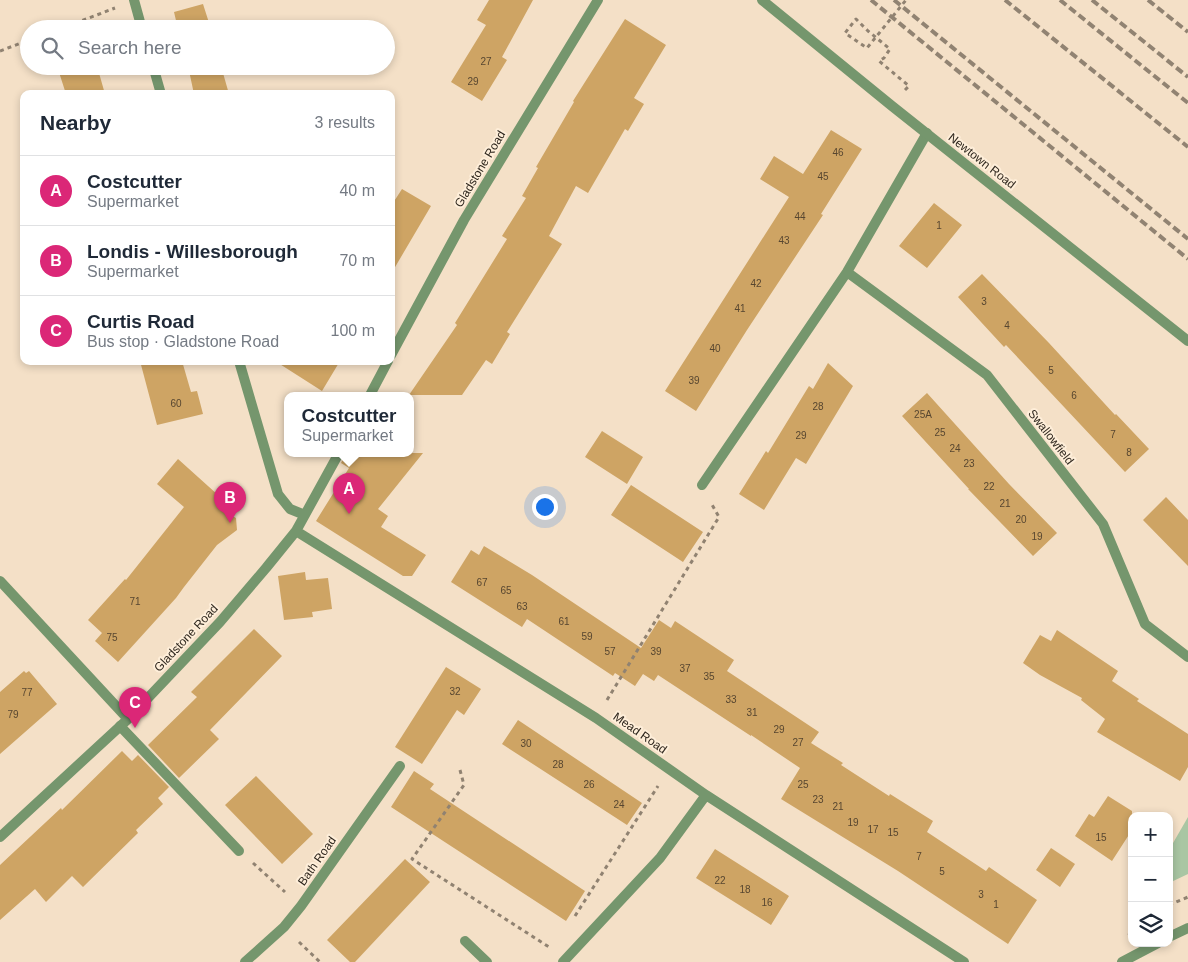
<!DOCTYPE html>
<html lang="en">
<head>
<meta charset="utf-8">
<style>
  :root { --surface:#fff; --page:#f2f2f3; --text:#1f2937; --muted:#747a83; --line:#e0e1e3; --accent:#db2777 }
  body { margin:0; font-family:Helvetica,sans-serif; background:var(--page); color:var(--text) }
  .controls { position:absolute; right:15px; bottom:15px; display:grid; overflow:hidden; border-radius:10px; box-shadow:0 2px 8px #0003 }
  .controls button { width:45px; height:45px; display:grid; place-items:center; padding:0; border:0; border-bottom:1px solid var(--line); background:var(--surface); color:var(--text); font:25px sans-serif }
  .you { position:absolute; left:544px; top:506px; width:18px; height:18px; margin:-12px; border:4px solid #fff; border-radius:50%; background:#1a73e8; box-shadow:0 0 0 8px #1a73e833 }
  .badge { display:grid; place-items:center; width:32px; height:32px; border-radius:50%; background:var(--accent); color:#fff; font-size:16px; font-weight:700 }
  .pin { position:absolute; translate:-50% -41px; filter:drop-shadow(0 1px 2px #0008) }
  .pin::after { content:''; position:absolute; top:26px; width:18px; height:15px; background:inherit; clip-path:polygon(0 0,100% 0,50% 100%) }
  .popup { position:absolute; left:284px; top:392px; width:130px; height:65px; box-sizing:border-box; display:grid; place-content:center; border-radius:10px; background:var(--surface); filter:drop-shadow(0 1px 4px #0005); font-size:16px; white-space:nowrap; color:var(--muted) }
  .popup b { font-size:19px; color:var(--text) }
  .popup::after { content:''; position:absolute; left:50%; top:100%; margin-left:-10px; border:10px solid transparent; border-top-color:var(--surface) }
  .list { margin:0; padding:0; list-style:none }
  h2 { display:flex; justify-content:space-between; align-items:center; height:65px; margin:0; padding:0 20px; font-size:21px }
  h2 small { font-size:16px; font-weight:400; color:var(--muted) }
  .list li { display:grid; grid-template-columns:32px 1fr auto; gap:15px; align-items:center; box-sizing:border-box; height:70px; padding:0 20px; border-top:1px solid var(--line) }
  .list b { display:block; font-size:19px; white-space:nowrap }
  .list p { margin:0; font-size:16px; white-space:nowrap; color:var(--muted) }
  .list em { font-size:16px; font-style:normal; color:var(--muted) }
  .icon { flex:none; width:28px; height:28px; fill:none; stroke:currentColor; stroke-width:2; stroke-linecap:round; stroke-linejoin:round }
  .map { position:relative; flex:none; width:1188px; height:962px; overflow:hidden }
  .search { position:absolute; background:var(--surface); box-shadow:0 2px 8px #0003; left:20px; top:20px; width:375px; height:55px; display:flex; align-items:center; gap:12px; box-sizing:border-box; padding:0 18px; border-radius:28px; color:var(--muted); font-size:19px }
  .panel { position:absolute; background:var(--surface); box-shadow:0 2px 8px #0003; left:20px; top:90px; width:375px; height:275px; border-radius:10px }
  .map>svg:first-child { display:block }
</style>
</head>
<body>
<div class="map">
<svg width="1188" height="962" viewBox="0 0 1188 962">
  <rect width="100%" height="100%" fill="#f4e0c7"/>
  <path fill="#a9c6a3" d="M 1188,817 L 1188,874 L 1169,883 L 1169,850 Z"/>
  <path fill="#cea464" d="M 489,0 L 533,0 L 502,57 L 507,60 L 482,101 L 451,82 L 486,25 L 477,20 Z
    M 203,4 L 211,29 L 178,29 L 174,12 Z
    M 625,19 L 666,45 L 634,98 L 644,104 L 628,131 L 625,129 L 588,193 L 576,186 L 549,236 L 562,244 L 507,332 L 510,334 L 492,364 L 486,360 L 462,395 L 409,395 L 457,325 L 455,323 L 507,239 L 502,236 L 526,198 L 522,196 L 538,168 L 536,167 L 574,102 L 573,101 L 585,82 Z
    M 57,66 L 97,66 L 105,94 L 66,94 Z
    M 188,66 L 221,66 L 229,94 L 194,94 Z
    M 831,130 L 862,149 L 821,214 L 823,215 L 747,330 L 696,411 L 665,391 L 789,197 L 760,179 L 774,156 L 803,174 Z
    M 402,189 L 431,206 L 391,274 L 391,206 Z
    M 934,203 L 962,225 L 927,268 L 899,246 Z
    M 982,274 L 1049,343 L 1115,415 L 1116,414 L 1149,449 L 1125,472 L 1006,345 L 1004,347 L 958,297 Z
    M 140,361 L 182,361 L 191,392 L 197,391 L 203,414 L 157,425 Z
    M 275,361 L 340,361 L 322,391 Z
    M 828,363 L 853,386 L 806,464 L 796,458 L 764,510 L 739,494 L 766,451 L 768,453 L 809,386 L 813,389 Z
    M 927,393 L 1009,484 L 1057,533 L 1033,556 L 968,489 L 969,489 L 902,416 Z
    M 602,431 L 643,457 L 627,484 L 585,457 Z
    M 346,453 L 423,453 L 378,509 L 388,516 L 381,527 L 426,555 L 412,576 L 403,576 L 316,521 L 349,468 L 341,463 Z
    M 178,459 L 228,504 L 224,511 L 236,518 L 237,530 L 217,545 L 184,587 L 176,598 L 118,662 L 95,641 L 102,633 L 88,620 L 125,579 L 126,580 L 184,507 L 157,484 Z
    M 631,485 L 703,532 L 683,562 L 611,515 Z
    M 1166,497 L 1188,520 L 1188,566 L 1143,520 Z
    M 484,546 L 532,575 L 641,648 L 659,620 L 671,628 L 675,621 L 734,660 L 727,671 L 819,732 L 811,743 L 843,763 L 841,765 L 889,796 L 890,794 L 933,821 L 927,832 L 986,871 L 989,867 L 1037,900 L 1008,944 L 898,871 L 781,799 L 800,768 L 751,735 L 751,736 L 658,675 L 654,681 L 643,674 L 635,686 L 615,673 L 613,676 L 527,619 L 522,627 L 451,582 L 471,550 L 479,555 Z
    M 305,572 L 306,580 L 328,578 L 332,609 L 312,612 L 313,617 L 284,620 L 278,576 Z
    M 254,629 L 282,656 L 210,730 L 219,739 L 179,778 L 148,745 L 197,697 L 191,692 Z
    M 1057,630 L 1118,671 L 1112,681 L 1139,699 L 1137,701 L 1188,734 L 1188,767 L 1180,781 L 1097,732 L 1105,719 L 1081,700 L 1082,698 L 1040,675 L 1023,663 L 1040,635 L 1051,641 Z
    M 446,667 L 481,689 L 464,715 L 457,710 L 422,764 L 395,747 Z
    M 24,671 L 26,673 L 29,671 L 57,704 L 0,754 L 0,692 Z
    M 518,720 L 642,803 L 627,825 L 502,744 Z
    M 122,751 L 132,761 L 138,755 L 169,787 L 158,798 L 163,804 L 136,830 L 138,833 L 83,887 L 72,876 L 46,902 L 35,889 L 0,920 L 0,865 L 61,808 L 62,810 Z
    M 414,771 L 434,784 L 430,789 L 585,891 L 566,921 L 391,807 Z
    M 256,776 L 313,834 L 282,864 L 225,805 Z
    M 1108,796 L 1132,811 L 1132,830 L 1112,861 L 1075,836 L 1089,814 L 1094,817 Z
    M 1051,848 L 1075,864 L 1060,887 L 1036,870 Z
    M 715,849 L 789,896 L 771,925 L 696,878 Z
    M 405,859 L 430,882 L 355,962 L 350,962 L 327,940 Z"/>
  <g fill="none" stroke-linecap="round" stroke-linejoin="round">
    <path stroke="#908271" stroke-width="3" stroke-dasharray="4 4" stroke-linecap="butt" d="M 60,29 L 115,8
      M 0,51 L 29,40
      M 905,90 L 909,86 L 879,61 L 884,58 L 890,49 L 868,31 L 856,19 L 845,33 L 867,48 L 906,0
      M 607,700 L 719,517 L 711,503
      M 460,770 L 464,785 L 412,859 L 549,947
      M 253,863 L 285,892
      M 1169,905 L 1188,897
      M 575,916 L 658,786
      M 1129,935 L 1132,926
      M 299,942 L 320,962"/>
    <path stroke="#75966d" stroke-width="10" d="M 120,726 L 239,851"/>
    <path stroke="#75966d" stroke-width="10" d="M 134,0 L 142,29
      M 153,66 L 161,94
      M 847,272 L 987,375 L 1103,524 L 1145,624 L 1188,657
      M 391,355 L 464,220 L 598,0
      M 239,361 L 278,494 L 290,509 L 305,515
      M 370,395 L 388,361
      M 702,485 L 847,272 L 927,133
      M 296,531 L 596,718 L 706,795 L 964,962
      M 0,581 L 128,719
      M 0,837 L 128,719 L 220,622 L 266,568 L 296,531 L 339,453
      M 1169,937 L 1188,928
      M 465,941 L 487,962
      M 245,962 L 284,927 L 301,906 L 400,766
      M 563,962 L 660,858 L 706,795
      M 1122,962 L 1158,943"/>
    <path stroke="#75966d" stroke-width="10" d="M 762,0 L 892,106 L 1188,341"/>
    <path stroke="#918372" stroke-width="4" stroke-dasharray="8 4" stroke-linecap="butt" d="M 871,0 L 1188,259
      M 894,0 L 1188,239
      M 1005,0 L 1188,147
      M 1060,0 L 1188,103
      M 1092,0 L 1188,77
      M 1148,0 L 1188,32"/>
  </g>
  <g text-anchor="middle" dominant-baseline="central" stroke-width="4" stroke-linejoin="round" paint-order="stroke">
    <g font-size="10" fill="#574630">
      <text x="486" y="61">27</text>
      <text x="473" y="81">29</text>
      <text x="838" y="152">46</text>
      <text x="823" y="176">45</text>
      <text x="800" y="216">44</text>
      <text x="939" y="225">1</text>
      <text x="784" y="240">43</text>
      <text x="756" y="283">42</text>
      <text x="984" y="301">3</text>
      <text x="740" y="308">41</text>
      <text x="1007" y="325">4</text>
      <text x="715" y="348">40</text>
      <text x="1051" y="370">5</text>
      <text x="694" y="380">39</text>
      <text x="1074" y="395">6</text>
      <text x="176" y="403">60</text>
      <text x="818" y="406">28</text>
      <text x="923" y="414">25A</text>
      <text x="940" y="432">25</text>
      <text x="1113" y="434">7</text>
      <text x="801" y="435">29</text>
      <text x="955" y="448">24</text>
      <text x="1129" y="452">8</text>
      <text x="969" y="463">23</text>
      <text x="989" y="486">22</text>
      <text x="1005" y="503">21</text>
      <text x="1021" y="519">20</text>
      <text x="1037" y="536">19</text>
      <text x="482" y="582">67</text>
      <text x="506" y="590">65</text>
      <text x="135" y="601">71</text>
      <text x="522" y="606">63</text>
      <text x="564" y="621">61</text>
      <text x="587" y="636">59</text>
      <text x="112" y="637">75</text>
      <text x="610" y="651">57</text>
      <text x="656" y="651">39</text>
      <text x="685" y="668">37</text>
      <text x="709" y="676">35</text>
      <text x="455" y="691">32</text>
      <text x="27" y="692">77</text>
      <text x="731" y="699">33</text>
      <text x="752" y="712">31</text>
      <text x="13" y="714">79</text>
      <text x="779" y="729">29</text>
      <text x="798" y="742">27</text>
      <text x="526" y="743">30</text>
      <text x="558" y="764">28</text>
      <text x="589" y="784">26</text>
      <text x="803" y="784">25</text>
      <text x="818" y="799">23</text>
      <text x="619" y="804">24</text>
      <text x="838" y="806">21</text>
      <text x="853" y="822">19</text>
      <text x="873" y="829">17</text>
      <text x="893" y="832">15</text>
      <text x="1101" y="837">15</text>
      <text x="919" y="856">7</text>
      <text x="942" y="871">5</text>
      <text x="720" y="880">22</text>
      <text x="745" y="889">18</text>
      <text x="981" y="894">3</text>
      <text x="767" y="902">16</text>
      <text x="996" y="904">1</text>
    </g>
    <g font-size="12" fill="#2f271e" stroke="#feeed9">
      <text transform="translate(982 161) rotate(38)">Newtown Road</text>
      <text transform="translate(480 169) rotate(-59)">Gladstone Road</text>
      <text transform="translate(1051 437) rotate(52)">Swallowfield</text>
      <text transform="translate(186 638) rotate(-47)">Gladstone Road</text>
      <text transform="translate(640 733) rotate(35)">Mead Road</text>
      <text transform="translate(317 861) rotate(-55)">Bath Road</text>
    </g>
  </g>
</svg>
<div class="controls">
<button>+</button>
<button>−</button>
<button><svg class="icon" aria-label="layers" viewBox="0 0 24 24"><path d="M12 4l9 5-9 5-9-5zM3 14l9 5 9-5"/></svg></button>
</div>
<div class="you"></div>
<div class="pin badge" style="left:349px;top:514px">A</div>
<div class="popup"><b>Costcutter</b>Supermarket</div>
<div class="pin badge" style="left:230px;top:523px">B</div>
<div class="pin badge" style="left:135px;top:728px">C</div>
<div class="search"><svg class="icon" aria-label="search" viewBox="0 0 24 24"><circle cx="10" cy="10" r="6"/><path d="M15 15l6 6"/></svg>Search here</div>
<section class="panel">
<h2>Nearby<small>3 results</small></h2>
<ul class="list">
<li><span class="badge">A</span><div><b>Costcutter</b><p>Supermarket</p></div><em>40 m</em></li>
<li><span class="badge">B</span><div><b>Londis - Willesborough</b><p>Supermarket</p></div><em>70 m</em></li>
<li><span class="badge">C</span><div><b>Curtis Road</b><p>Bus stop · Gladstone Road</p></div><em>100 m</em></li>
</ul>
</section>
</div>
</body>
</html>
